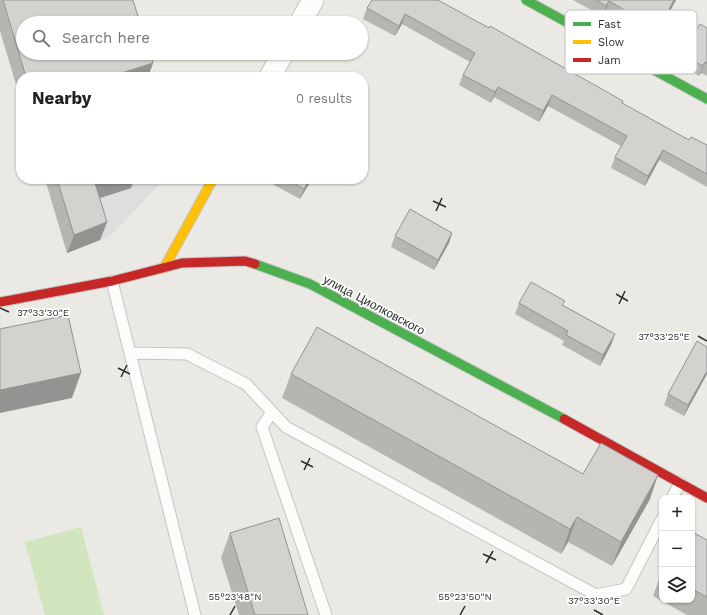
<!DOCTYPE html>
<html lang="en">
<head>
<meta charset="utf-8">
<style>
  :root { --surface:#fff; --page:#f2f2f2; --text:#222; --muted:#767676; --line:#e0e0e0 }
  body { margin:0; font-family:"Work Sans",sans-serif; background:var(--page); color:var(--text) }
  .controls { position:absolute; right:12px; bottom:12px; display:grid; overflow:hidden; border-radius:8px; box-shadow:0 1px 3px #0004 }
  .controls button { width:36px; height:36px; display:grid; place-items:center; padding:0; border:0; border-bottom:1px solid var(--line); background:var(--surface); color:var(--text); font:20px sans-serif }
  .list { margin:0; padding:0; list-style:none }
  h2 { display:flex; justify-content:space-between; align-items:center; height:52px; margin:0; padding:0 16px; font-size:17px }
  h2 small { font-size:13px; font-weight:400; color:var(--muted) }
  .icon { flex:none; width:22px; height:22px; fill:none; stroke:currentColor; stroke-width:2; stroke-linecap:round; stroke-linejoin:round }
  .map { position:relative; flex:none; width:707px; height:615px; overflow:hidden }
  .search { position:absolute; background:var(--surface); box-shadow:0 1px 3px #0004; left:16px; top:16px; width:352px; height:44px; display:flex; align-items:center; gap:10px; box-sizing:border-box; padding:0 14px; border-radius:22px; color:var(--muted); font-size:15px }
  .panel { position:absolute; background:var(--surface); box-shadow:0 1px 3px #0004; left:16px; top:72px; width:352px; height:112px; border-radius:16px }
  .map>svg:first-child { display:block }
</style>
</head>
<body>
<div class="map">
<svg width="707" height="615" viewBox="0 0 707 615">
  <rect width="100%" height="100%" fill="#eae9e4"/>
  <path fill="#dfddde" d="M 45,179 L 165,179 L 109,237 L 67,253 Z"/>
  <path fill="#d1e6bf" d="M 81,527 L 104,615 L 45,615 L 25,542 Z"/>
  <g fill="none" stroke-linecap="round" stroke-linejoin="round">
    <g stroke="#c4c4c3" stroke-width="13">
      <path id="lane" d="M 112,281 L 195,615
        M 130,353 L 187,354 L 246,384 L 286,427 L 596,595 L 626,589 L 662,519
        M 272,412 L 262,427 L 326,615
        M 672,498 L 680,483"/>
    </g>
    <g stroke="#c4c4c3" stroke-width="23">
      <path id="street" d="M 300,23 L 313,0
        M 270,77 L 283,53"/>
    </g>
    <g stroke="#c4c4c3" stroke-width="11">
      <path id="fast" d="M 526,0 L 707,99
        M 255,264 L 310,284 L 564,419"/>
    </g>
    <g stroke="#c4c4c3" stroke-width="11">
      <path id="slow" d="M 164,268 L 213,179"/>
    </g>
    <g stroke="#c4c4c3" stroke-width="11">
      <path id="jam" d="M 0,302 L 112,281 L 182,263 L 245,261 L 255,264
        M 564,419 L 707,498"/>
    </g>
    <use href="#lane" stroke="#fcfcfb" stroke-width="11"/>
    <use href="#street" stroke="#fcfcfb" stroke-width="21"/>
    <use href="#fast" stroke="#4caf50" stroke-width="9"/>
    <use href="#slow" stroke="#ffc107" stroke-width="9"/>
    <use href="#jam" stroke="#c62828" stroke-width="9"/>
  </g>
  <path fill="#b5b5b2" d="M 0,0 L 133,0 L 153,63 L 148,77 L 21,77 L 21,101 L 0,31 Z
    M 372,0 L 623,101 L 622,104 L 689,140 L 707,145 L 707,187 L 659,160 L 645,186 L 611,168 L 615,157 L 621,146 L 548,106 L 539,122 L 494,97 L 491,103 L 459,85 L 463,75 L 470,62 L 402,24 L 395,36 L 363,19 L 367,8 Z
    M 573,0 L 676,0 L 655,39 L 605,12 L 602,16 Z
    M 707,28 L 707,76 L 701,73 L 699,76 L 679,65 L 683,55 Z
    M 45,179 L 134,179 L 131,188 L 99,198 L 107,222 L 100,240 L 67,253 Z
    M 265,179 L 312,179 L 300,199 L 265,180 Z
    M 452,233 L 449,243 L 434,270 L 391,247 L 395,236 Z
    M 519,303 L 563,305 L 615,334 L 611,345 L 600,366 L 562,345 L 564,341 L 515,314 Z
    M 291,374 L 583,474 L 650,499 L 612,566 L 568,542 L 561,554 L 282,398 Z
    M 707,374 L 684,416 L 664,405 L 668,394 Z
    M 692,532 L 707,540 L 707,615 L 687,615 L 653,596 L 662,571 L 662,600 L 692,600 Z
    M 230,533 L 308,615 L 239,615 L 221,558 Z"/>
  <path fill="#949391" d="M 674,0 L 676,0 L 655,39 L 658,29 Z
    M 609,1 L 605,12 L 602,16 L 606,6 Z
    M 405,14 L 402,24 L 395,36 L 399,26 Z
    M 705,62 L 701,73 L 699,76 L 703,66 Z
    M 153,63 L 148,77 L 108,77 Z
    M 498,87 L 494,97 L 491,103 L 495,92 Z
    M 552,95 L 548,106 L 539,122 L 543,111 Z
    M 663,150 L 659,160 L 645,186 L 648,176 Z
    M 106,179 L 134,179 L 131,188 L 88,202 L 95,183 Z
    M 310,179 L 312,179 L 300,199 L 304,189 Z
    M 107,222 L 100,240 L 67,253 L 74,235 Z
    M 452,233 L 449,243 L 434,270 L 438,260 Z
    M 615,334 L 611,345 L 600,366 L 603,355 Z
    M 707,371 L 707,374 L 684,416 L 688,405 Z
    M 81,373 L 72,398 L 0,413 L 0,390 Z
    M 658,475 L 650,499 L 612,566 L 621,542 Z
    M 577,517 L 568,542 L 561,554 L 570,529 Z"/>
  <path fill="#d3d2cf" stroke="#949391" d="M 3,0 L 133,0 L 140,23 L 23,23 L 23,53 L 150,53 L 153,63 L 109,77 L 26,77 Z
    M 372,0 L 438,0 L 489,28 L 490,26 L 623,101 L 622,103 L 689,140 L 691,137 L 707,145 L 707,174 L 663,150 L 648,176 L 615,157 L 627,136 L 552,95 L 543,111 L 498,87 L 495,92 L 463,75 L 475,53 L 405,14 L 399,26 L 367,8 Z
    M 596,0 L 674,0 L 658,29 L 609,1 L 606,6 Z
    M 700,24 L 707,28 L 707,63 L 705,62 L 703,66 L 683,55 Z
    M 57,179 L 106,179 L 95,183 L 107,222 L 74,235 Z
    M 286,179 L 310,179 L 304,189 Z
    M 410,209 L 452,233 L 438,260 L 395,236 Z
    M 531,282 L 565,301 L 562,305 L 615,334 L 603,355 L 566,335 L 568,331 L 519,303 Z
    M 68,315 L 81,373 L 0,390 L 0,329 Z
    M 317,327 L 583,474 L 601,443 L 658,475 L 621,542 L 577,517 L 570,529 L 291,374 Z
    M 697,341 L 707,347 L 707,371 L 688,405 L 668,394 Z
    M 279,518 L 308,615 L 255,615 L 230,533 Z
    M 692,532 L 707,540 L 707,597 L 692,589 Z"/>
  <path fill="none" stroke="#2d2d2d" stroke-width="1.5" d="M 433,201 L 446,207M 436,211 L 442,198M 616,294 L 628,301M 619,304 L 625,291M 0,308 L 9,312M 698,336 L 707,341M 118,368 L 130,374M 121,377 L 127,365M 301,461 L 313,467M 304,470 L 310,458M 483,554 L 496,560M 486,563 L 493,551M 594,610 L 603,615M 230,615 L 235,606M 460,615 L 465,606"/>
  <g text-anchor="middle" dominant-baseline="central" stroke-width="3.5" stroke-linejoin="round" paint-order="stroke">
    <g font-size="12" fill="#2d2d2d" stroke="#fff">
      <text transform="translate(374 305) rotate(28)">улица Циолковского</text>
    </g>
  </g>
  <rect x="565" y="10" width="132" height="64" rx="6" fill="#fff" stroke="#c0c0c0" stroke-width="1"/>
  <rect x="573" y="22" width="18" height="4" fill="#4caf50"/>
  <rect x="573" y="40" width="18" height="4" fill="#ffc107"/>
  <rect x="573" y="58" width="18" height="4" fill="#c62828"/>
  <g font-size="11" fill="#2d2d2d">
    <text x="598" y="28">Fast</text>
    <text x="598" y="46">Slow</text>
    <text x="598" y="64">Jam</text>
  </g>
  <g font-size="10" text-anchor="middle" fill="#2d2d2d" stroke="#fff" stroke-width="3.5" stroke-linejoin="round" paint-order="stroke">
    <text x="43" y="316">37°33'30"E</text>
    <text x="664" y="340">37°33'25"E</text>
    <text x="235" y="600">55°23'48"N</text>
    <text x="465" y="600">55°23'50"N</text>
    <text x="594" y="604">37°33'30"E</text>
  </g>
</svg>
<div class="controls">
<button>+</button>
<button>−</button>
<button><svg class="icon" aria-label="layers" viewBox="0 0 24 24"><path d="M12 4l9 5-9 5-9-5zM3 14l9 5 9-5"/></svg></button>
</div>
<div class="search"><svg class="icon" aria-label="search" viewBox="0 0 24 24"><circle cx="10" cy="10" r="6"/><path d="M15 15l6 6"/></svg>Search here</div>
<section class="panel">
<h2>Nearby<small>0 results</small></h2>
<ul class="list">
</ul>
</section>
</div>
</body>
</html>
